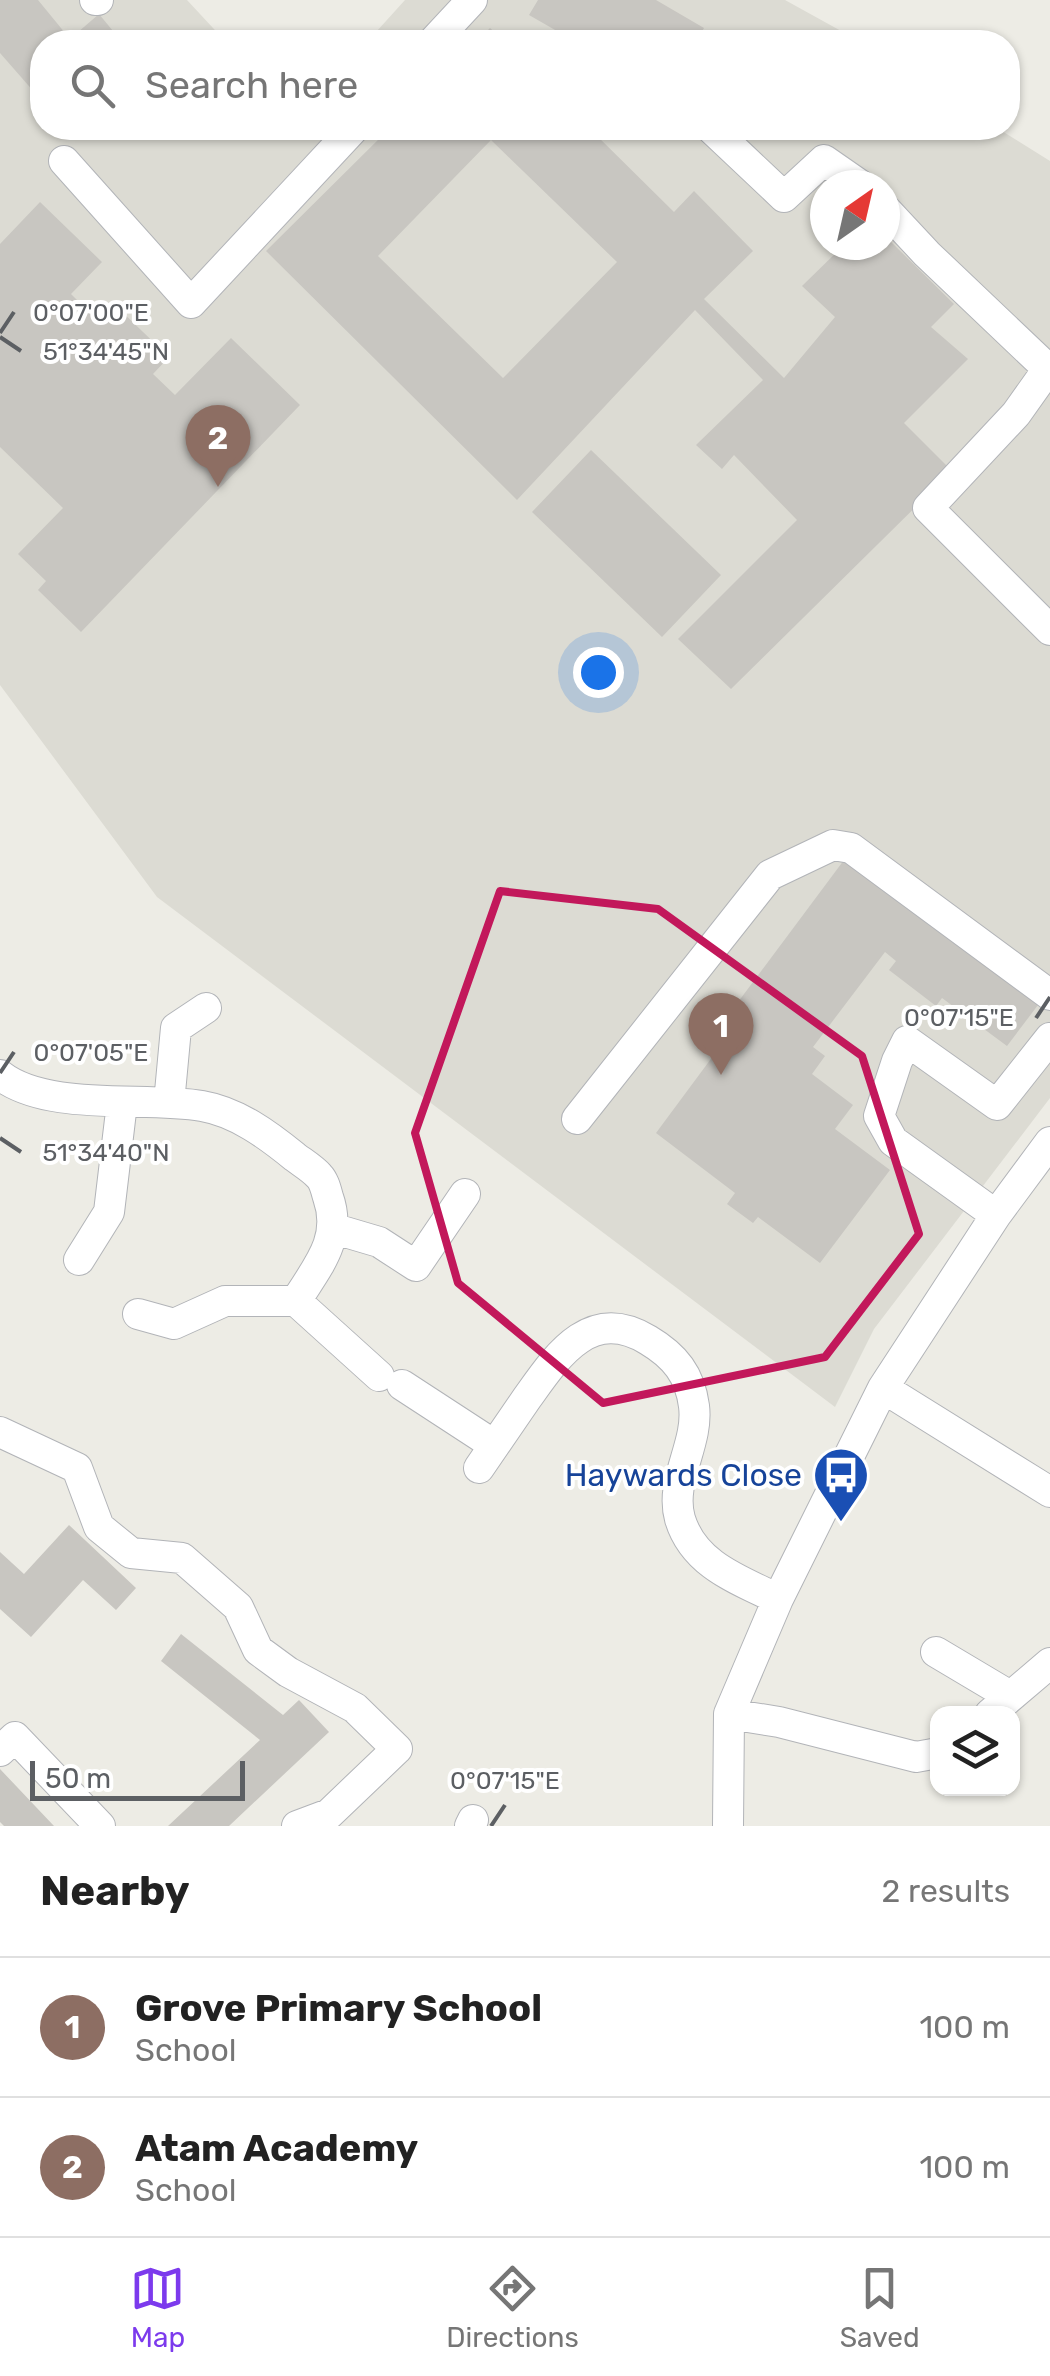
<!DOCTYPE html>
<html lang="en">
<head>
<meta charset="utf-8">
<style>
  :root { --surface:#fff; --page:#f2f2f2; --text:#222; --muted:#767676; --line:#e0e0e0; --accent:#7c3aed }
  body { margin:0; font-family:Rubik,sans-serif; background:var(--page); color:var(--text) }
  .controls { position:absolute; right:30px; bottom:30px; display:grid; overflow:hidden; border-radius:20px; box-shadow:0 2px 8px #0004 }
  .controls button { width:90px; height:90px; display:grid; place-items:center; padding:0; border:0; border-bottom:2px solid var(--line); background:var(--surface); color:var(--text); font:50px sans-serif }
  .compass { position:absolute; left:810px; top:170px; width:90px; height:90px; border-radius:50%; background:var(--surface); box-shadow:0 2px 8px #0004; rotate:34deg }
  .scale { position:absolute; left:30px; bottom:25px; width:215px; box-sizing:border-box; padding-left:10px; border:5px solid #5c5f63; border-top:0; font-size:28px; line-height:35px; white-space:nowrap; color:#5c5f63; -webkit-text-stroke:8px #fff; paint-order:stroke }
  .you { position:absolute; left:598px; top:672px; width:35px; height:35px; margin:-25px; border:8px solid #fff; border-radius:50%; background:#1a73e8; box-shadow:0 0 0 15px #1a73e833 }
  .badge { display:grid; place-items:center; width:65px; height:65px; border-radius:50%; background:var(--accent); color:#fff; font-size:32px; font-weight:700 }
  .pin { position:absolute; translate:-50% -82px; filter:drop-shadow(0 2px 5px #0008) }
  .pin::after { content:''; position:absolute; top:52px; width:35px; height:30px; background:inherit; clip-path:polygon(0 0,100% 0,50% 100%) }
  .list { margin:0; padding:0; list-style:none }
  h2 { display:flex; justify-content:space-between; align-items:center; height:130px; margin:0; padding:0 40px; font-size:42px }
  h2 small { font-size:32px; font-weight:400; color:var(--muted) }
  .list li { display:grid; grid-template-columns:65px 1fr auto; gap:30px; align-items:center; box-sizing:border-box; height:140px; padding:0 40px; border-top:2px solid var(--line) }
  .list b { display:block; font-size:38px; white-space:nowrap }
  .list p { margin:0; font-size:32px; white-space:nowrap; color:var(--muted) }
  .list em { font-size:32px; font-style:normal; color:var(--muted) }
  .icon { flex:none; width:55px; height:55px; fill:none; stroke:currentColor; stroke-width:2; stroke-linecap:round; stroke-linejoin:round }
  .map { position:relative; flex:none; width:1050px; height:1826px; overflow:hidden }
  .search { position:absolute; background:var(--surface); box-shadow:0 2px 8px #0004; left:30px; right:30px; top:30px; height:110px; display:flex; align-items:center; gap:25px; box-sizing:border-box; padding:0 35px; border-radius:40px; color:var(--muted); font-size:38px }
  .sheet { height:410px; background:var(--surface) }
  nav { display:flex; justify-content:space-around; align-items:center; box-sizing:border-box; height:140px; border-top:2px solid var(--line); background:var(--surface); font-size:28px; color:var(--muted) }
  nav a { display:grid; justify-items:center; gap:5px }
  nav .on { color:var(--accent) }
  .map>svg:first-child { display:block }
</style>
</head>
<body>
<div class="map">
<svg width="1050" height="1826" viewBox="0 0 1050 1826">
  <rect width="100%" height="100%" fill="#edece5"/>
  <path fill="#dcdbd3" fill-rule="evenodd" d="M 0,0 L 187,0 L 226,42 L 42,42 L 42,128 L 997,128 L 1050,161 L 1050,1098 L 874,1329 L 835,1407 L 157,897 L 0,685 ZM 825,185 L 885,185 L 885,245 L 825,245 Z
    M 405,0 L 785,0 L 861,42 L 367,42 Z"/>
  <path fill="#c8c6c1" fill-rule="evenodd" d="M 0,0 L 38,0 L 70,39 L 99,14 L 122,42 L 42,42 L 42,101 L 0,53 Z
    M 538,0 L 656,0 L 704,28 L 696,42 L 576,42 L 529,15 Z
    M 490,28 L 505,42 L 476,42 Z
    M 390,128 L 589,128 L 674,212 L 694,191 L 753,251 L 704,299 L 784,378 L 835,317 L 802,286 L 844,245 L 885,245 L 885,236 L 954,304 L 931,327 L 968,359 L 904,423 L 952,471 L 731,689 L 678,639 L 797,520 L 734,455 L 722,469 L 696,445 L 763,380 L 695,310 L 517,500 L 266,251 ZM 491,140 L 617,262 L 503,378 L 378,256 Z
    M 40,202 L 102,262 L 71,294 L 100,323 L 116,306 L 169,357 L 153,374 L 175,395 L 231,338 L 300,405 L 81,632 L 38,590 L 46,581 L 18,554 L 63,508 L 0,447 L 0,244 Z
    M 591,450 L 721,575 L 662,637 L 532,512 Z
    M 844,860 L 1038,1005 L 1007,1046 L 942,998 L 936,1006 L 889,970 L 896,961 L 885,952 L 813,1047 L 825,1056 L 812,1074 L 853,1105 L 835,1129 L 890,1170 L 820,1263 L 758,1217 L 753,1223 L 727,1204 L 735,1193 L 656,1133 L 716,1052 L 706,1045 Z
    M 69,1525 L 136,1588 L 116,1610 L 83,1580 L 31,1637 L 0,1609 L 0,1552 L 24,1574 Z
    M 181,1634 L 283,1715 L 299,1700 L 329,1732 L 229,1826 L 168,1826 L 260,1740 L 161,1661 Z
    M 0,1769 L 54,1826 L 4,1826 L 0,1822 Z"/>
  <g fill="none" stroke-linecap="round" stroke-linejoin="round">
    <g stroke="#b2b4b8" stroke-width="32">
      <path id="minor" d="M 95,0 L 98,0
        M 433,42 L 472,0
        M 711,128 L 784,197 L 824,160 L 860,185
        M 64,161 L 191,303 L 354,128
        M 885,209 L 927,254 L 1048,369 L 1016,414 L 928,508 L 1050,630
        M 0,1075 C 47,1112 145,1096 202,1106 C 237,1112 268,1135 295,1157 C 303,1163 313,1169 319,1176 C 324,1181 326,1190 328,1197 C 343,1239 317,1267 296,1301
        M 169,1103 L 176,1028 L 206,1008
        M 577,1119 L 770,875 L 833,845 L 851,848 L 1050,995
        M 996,1215 L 893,1141 L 879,1116 L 897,1061 L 907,1041 L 997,1105 L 1050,1038
        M 335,1229 L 379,1242 L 416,1266 L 465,1194
        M 79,1260 L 109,1212 L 122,1103
        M 138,1314 L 174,1324 L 225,1301 L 296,1301 L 379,1376
        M 402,1385 L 494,1445
        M 883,1388 L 1050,1492
        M 0,1432 L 77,1468 L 99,1527 L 131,1553 L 182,1558 L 238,1607 L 258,1650 L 288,1672 L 355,1708 L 397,1749 L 329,1814 L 297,1826
        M 479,1468 C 495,1445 511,1421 527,1398 C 557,1356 590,1305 648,1340 C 675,1356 690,1375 694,1406 C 699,1444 669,1481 680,1519 C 694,1565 739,1580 778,1599
        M 936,1652 L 1010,1696
        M 729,1714 L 779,1722 L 916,1757 L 938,1753
        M 990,1714 L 1050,1663
        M 0,1751 L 15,1737 L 100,1826
        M 470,1826 L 473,1820
        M 728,1826 L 729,1714 L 778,1599 L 883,1388 L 996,1215 L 1050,1142"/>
    </g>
    <use href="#minor" stroke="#fff" stroke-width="30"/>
  </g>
  <path fill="none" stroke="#c2185b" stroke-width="8" stroke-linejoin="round" d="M 500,891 L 658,909 L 862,1056 L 919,1234 L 825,1357 L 603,1403 L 458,1283 L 415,1133 Z"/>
  <path fill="none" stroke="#5c5f63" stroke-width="4" d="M 0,333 L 14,312M 0,337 L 21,351M 1036,1018 L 1050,997M 0,1073 L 14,1052M 0,1138 L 21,1152M 491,1826 L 505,1805"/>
  <defs>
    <g id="bus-pin" transform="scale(2.875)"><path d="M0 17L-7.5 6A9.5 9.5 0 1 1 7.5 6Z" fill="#1a4fb4" stroke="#fff"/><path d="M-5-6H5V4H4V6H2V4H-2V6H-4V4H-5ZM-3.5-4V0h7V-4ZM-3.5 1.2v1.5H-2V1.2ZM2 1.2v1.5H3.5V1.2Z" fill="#fff"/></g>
  </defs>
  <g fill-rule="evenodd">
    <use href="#bus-pin" x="841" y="1475"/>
  </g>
  <g text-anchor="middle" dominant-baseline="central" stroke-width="8" stroke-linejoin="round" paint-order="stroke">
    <g font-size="32" fill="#164399" stroke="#fff" text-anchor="end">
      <text x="802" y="1475">Haywards Close</text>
    </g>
  </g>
  <g font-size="25" text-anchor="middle" fill="#5c5f63" stroke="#fff" stroke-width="8" stroke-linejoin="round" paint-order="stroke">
    <text x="91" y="321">0°07'00"E</text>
    <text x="106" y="360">51°34'45"N</text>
    <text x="959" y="1026">0°07'15"E</text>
    <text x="91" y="1061">0°07'05"E</text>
    <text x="106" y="1161">51°34'40"N</text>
    <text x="505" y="1789">0°07'15"E</text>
  </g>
</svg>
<div class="controls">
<button><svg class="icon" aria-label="layers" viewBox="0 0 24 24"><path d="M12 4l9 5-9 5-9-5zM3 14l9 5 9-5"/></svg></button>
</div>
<svg class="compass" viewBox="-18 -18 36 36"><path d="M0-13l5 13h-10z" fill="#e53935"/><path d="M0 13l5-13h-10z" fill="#767676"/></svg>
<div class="scale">50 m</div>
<div class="you"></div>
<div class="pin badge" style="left:721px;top:1075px;background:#8d6e63">1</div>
<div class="pin badge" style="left:218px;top:487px;background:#8d6e63">2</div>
<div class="search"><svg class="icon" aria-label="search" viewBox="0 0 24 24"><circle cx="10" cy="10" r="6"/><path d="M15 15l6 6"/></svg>Search here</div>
</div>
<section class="sheet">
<h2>Nearby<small>2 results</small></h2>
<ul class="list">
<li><span class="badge" style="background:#8d6e63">1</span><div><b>Grove Primary School</b><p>School</p></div><em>100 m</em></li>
<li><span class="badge" style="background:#8d6e63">2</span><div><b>Atam Academy</b><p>School</p></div><em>100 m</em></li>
</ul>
</section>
<nav>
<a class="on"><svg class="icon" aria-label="map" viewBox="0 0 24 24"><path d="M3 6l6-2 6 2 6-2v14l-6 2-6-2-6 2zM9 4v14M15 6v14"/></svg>Map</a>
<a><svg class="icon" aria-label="directions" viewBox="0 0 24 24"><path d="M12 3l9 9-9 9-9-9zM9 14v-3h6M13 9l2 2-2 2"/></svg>Directions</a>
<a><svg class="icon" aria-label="saved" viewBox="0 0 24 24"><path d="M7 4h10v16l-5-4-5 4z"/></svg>Saved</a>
</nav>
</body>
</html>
